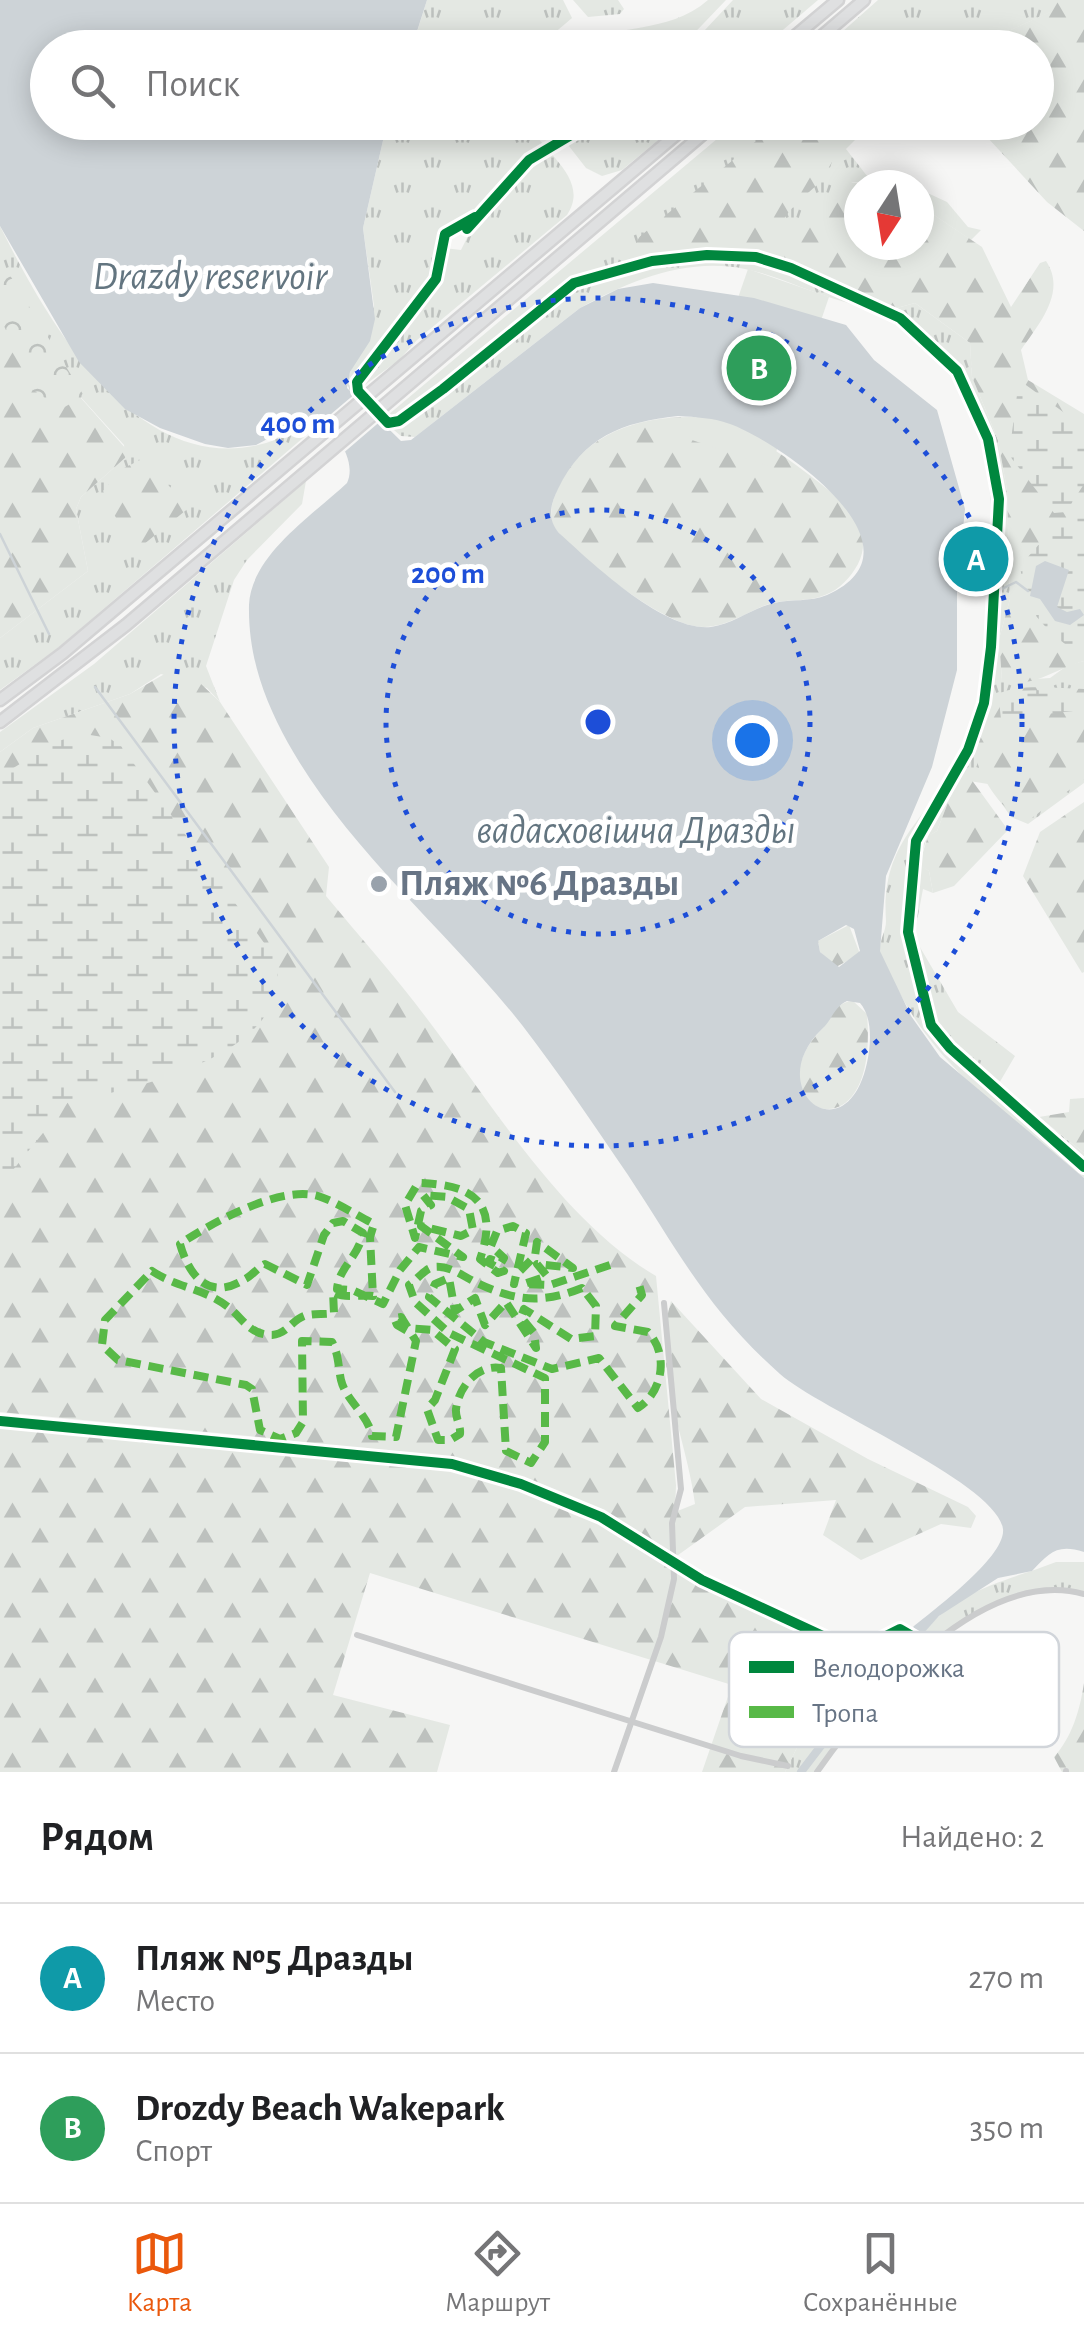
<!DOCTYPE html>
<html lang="ru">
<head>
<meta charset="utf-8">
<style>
  :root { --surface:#fff; --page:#f6f6f6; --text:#202124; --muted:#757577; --line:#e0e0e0; --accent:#ea580c }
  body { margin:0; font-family:"Alegreya Sans",sans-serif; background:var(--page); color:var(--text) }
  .compass { position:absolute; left:844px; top:170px; width:90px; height:90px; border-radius:50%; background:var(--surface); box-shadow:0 5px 25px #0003; rotate:192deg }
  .you { position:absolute; left:752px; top:740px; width:35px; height:35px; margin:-25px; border:8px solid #fff; border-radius:50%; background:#1a73e8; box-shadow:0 0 0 15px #1a73e833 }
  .badge { display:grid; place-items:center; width:65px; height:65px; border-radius:50%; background:var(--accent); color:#fff; font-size:32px; font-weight:700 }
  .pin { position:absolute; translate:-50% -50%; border:5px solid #fff; box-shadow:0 2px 10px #0006 }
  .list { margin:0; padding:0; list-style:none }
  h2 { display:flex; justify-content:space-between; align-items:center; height:130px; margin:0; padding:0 40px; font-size:42px }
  h2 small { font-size:32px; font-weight:400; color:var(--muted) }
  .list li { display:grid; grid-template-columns:65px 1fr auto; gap:30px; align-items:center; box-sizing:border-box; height:150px; padding:0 40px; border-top:2px solid var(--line) }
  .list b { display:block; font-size:38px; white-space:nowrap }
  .list p { margin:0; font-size:32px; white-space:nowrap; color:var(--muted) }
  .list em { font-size:32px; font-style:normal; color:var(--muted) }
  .icon { flex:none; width:55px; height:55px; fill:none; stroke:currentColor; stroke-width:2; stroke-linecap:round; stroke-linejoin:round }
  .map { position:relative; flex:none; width:1084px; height:1772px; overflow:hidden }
  .search { position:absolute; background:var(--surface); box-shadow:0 5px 25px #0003; left:30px; right:30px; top:30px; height:110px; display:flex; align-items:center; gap:25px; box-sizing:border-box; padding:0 35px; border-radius:55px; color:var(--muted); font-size:38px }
  .sheet { height:430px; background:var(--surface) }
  nav { display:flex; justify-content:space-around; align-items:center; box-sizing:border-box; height:140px; border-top:2px solid var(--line); background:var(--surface); font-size:28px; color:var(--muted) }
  nav a { display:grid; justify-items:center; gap:5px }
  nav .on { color:var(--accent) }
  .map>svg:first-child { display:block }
</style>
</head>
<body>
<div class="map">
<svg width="1084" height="1772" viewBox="0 0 1084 1772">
  <defs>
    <pattern id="grass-tufts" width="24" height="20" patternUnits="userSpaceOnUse" patternTransform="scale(2.5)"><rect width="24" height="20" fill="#e4e8e3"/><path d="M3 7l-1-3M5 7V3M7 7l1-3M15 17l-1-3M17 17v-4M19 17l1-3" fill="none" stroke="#bdc1be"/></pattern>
    <pattern id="forest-firs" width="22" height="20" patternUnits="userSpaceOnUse" patternTransform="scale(2.5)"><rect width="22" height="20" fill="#e4e8e3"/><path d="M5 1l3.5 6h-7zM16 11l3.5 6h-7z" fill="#bdc1be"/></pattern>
    <pattern id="wetland-marsh" width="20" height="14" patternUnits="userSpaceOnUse" patternTransform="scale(2.5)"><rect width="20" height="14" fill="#e4e8e3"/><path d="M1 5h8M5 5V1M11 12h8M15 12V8" fill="none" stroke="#bdc1be"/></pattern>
    <pattern id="park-crowns" width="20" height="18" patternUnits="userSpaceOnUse" patternTransform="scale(2.5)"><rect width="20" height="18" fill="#e4e8e3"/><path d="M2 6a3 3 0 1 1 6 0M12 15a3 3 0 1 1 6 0" fill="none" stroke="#bdc1be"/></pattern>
  </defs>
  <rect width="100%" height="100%" fill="#f6f6f5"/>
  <path fill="url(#grass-tufts)" fill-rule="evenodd" d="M 427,0 L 563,0 L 572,18 L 538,47 L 412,48 Z
    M 573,0 L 618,0 L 624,9 L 620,14 L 588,17 Z
    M 708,0 L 726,0 L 681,47 L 569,47 C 614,22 667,36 708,0 Z
    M 733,0 L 818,0 L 763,47 L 689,47 Z
    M 878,0 L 1053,0 L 1053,11 L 973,47 L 842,48 L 842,32 Z
    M 387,123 L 528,123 C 543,153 591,179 567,215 L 417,340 L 399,360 L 351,395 L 347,381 L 374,306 L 363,228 ZM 539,152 L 543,160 L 502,191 L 474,224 L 461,250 L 444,248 L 442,232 L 473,216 Z
    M 551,123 L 589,123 L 567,135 L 572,142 L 601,123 L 679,123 L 622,170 L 602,176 L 586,168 Z
    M 736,123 L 872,123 L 846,149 L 871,181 L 897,185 L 852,182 L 791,265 L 893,309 L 915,303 L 970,343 L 972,377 L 998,440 L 1007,490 L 1010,599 L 999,639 L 1002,681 L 1050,678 L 1068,665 L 1084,661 L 1084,783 L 1028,824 L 1011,817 L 988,784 L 957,779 L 937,831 L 927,837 L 919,864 L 929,871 L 933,893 L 923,889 L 914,937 L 958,1012 L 1015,1056 L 998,1085 L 1084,1153 L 1084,1178 C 1015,1122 941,1072 899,992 C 892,980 881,965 880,951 C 879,940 886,932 886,921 C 880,833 936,818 963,747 C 970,728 979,708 983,689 C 1000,612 1002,435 952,371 C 926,337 878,311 838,300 C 807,291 776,275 745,269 C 686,257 630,281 580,308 L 415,437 L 401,436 L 382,420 Z
    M 919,189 L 947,202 L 968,227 L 981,230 L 971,240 L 919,205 Z
    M 0,226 C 47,321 137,480 266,443 C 280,439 294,428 306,420 L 318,425 L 58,648 L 0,690 L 0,638 L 88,571 L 76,509 L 81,497 L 125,458 L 124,445 L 57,371 L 0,270 Z
    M 306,481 L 302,504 L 247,560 L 234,580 L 206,666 L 220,702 L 207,688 L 161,674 L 130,694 L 33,728 L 0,752 L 0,732 L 94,664 Z
    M 1056,1562 L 1084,1562 L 1084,1594 C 964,1578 883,1690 817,1772 L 785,1772 L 834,1672 L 855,1648 L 891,1628 L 905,1630 L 929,1645 L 922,1635 C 958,1588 1005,1582 1056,1562 Z"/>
  <path fill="url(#forest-firs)" d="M 1053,0 L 1084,0 L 1084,231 L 1047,202 L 974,123 L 1036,122 L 1036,48 L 973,47 L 1052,11 Z
    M 778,123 L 823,123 L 831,127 C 842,188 810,179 784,219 C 777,232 779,245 765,253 L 655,252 L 637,245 L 638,238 Z
    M 841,181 L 872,185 L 859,185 L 859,245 L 919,245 L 919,205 L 982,247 L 1011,307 L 1040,263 L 1046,261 C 1067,292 1039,324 1021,350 L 1028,380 L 1084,414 L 1084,661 C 1056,668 1034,689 1002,681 L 999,639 L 1010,599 L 1007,490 L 998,440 L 972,377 L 970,343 L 915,303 L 893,309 L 824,282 L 784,258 L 795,224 Z
    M 0,270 L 57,371 L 127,450 L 125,458 L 81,497 L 76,509 L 88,571 L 0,638 Z
    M 694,417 C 738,424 773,447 808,474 C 836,496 878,523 858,564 C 851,577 839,590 825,595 C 807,603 785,598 766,605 C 742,614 722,631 694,626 C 654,618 579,558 553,526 C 548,509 554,496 561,482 C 586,432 642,416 694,417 Z
    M 142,459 L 190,507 L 133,553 L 103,491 L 122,469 Z
    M 168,672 L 200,683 L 220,702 L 329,867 L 326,896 C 360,937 396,977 428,1020 C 492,1104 563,1222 656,1276 L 676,1485 L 675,1512 L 695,1504 C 687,1438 651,1368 671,1301 L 761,1399 L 868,1459 L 968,1507 L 976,1516 L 971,1528 L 941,1524 L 861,1560 L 823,1535 L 836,1500 L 745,1507 L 674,1558 L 734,1596 L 855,1648 L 834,1672 L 785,1772 L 702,1772 L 732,1685 L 370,1573 L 333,1695 L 450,1725 L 437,1772 L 0,1772 L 0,1421 L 389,1455 L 280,1439 L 0,1412 L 0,752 L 33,728 L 130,694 Z
    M 1084,689 L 1084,779 L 1029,820 C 1006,820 972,769 974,743 C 975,731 987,700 998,694 C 1018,683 1061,689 1084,689 Z
    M 957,779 L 971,779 L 1008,830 L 954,886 L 933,893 L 929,871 L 919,865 L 928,836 L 937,831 Z
    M 1084,802 L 1084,972 L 1082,973 L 1023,876 L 1040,832 Z
    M 849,925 L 860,954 L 836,967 L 820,952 L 818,941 Z
    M 853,1001 L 867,1014 C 880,1168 748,1106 821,1030 C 832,1018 834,1002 853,1001 Z
    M 1084,1098 L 1084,1153 L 1039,1117 L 1069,1112 L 1070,1099 Z
    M 1084,1683 L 1084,1772 L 1062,1772 L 1054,1757 C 1072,1737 1080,1710 1084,1683 Z"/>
  <path fill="url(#wetland-marsh)" d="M 1019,380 L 1084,427 L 1084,484 L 1066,512 L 1054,513 L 1009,455 Z
    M 1084,514 L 1084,658 L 1083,658 L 1051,633 L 1014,591 L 1022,579 L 1020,566 L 1055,526 Z
    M 1049,690 L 1084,701 L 1084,710 L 1036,715 L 1002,728 L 999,701 L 1005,691 Z
    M 84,734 L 109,738 L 121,746 L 275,958 C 301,1053 135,1089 68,1102 L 0,1186 L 0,1064 L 11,1054 L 0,1049 L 0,776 L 58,741 Z"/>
  <path fill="url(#park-crowns)" d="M 0,259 L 84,396 L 61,409 L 33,390 L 0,317 Z"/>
  <path fill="#e4e8e3" d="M 748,269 L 829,297 L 771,467 L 689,439 Z"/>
  <path fill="#cdd3d7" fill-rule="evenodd" d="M 0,0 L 427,0 L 412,47 L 48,48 L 48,122 L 387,123 L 363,228 L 375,319 L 370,341 L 350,372 L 347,388 L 401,441 L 411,440 L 580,308 L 618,289 L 653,283 L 754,298 L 846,325 L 874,360 L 937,410 L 965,509 L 957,589 L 957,670 L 932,767 L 886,876 L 880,951 L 911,1016 L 940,1057 L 1084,1178 L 1084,1552 C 1057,1543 1049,1553 1032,1571 L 998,1578 L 939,1616 L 922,1635 L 913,1627 C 933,1610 1006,1557 1003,1529 C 997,1483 821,1410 780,1374 C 707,1309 680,1254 628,1175 C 594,1125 559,1073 522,1025 C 446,929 348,850 288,743 C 264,699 248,656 249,605 C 251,555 313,515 347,483 C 358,460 333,425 311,416 L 256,445 L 228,448 L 205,444 L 160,428 L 125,409 L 79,362 L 0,226 ZM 678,416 C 696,417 714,418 730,424 C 780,442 933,548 827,595 C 810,602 791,599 774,603 C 752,608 734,624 711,627 C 664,632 592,563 559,533 C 547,519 550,505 558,489 C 583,437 622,422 678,416 ZM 846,925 L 854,929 L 860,951 L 839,967 L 820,952 L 818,941 ZM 847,1001 L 860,1003 C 873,1018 871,1045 867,1063 C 846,1157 760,1089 822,1029 C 832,1020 834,1007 847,1001 Z
    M 1045,561 L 1069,570 L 1057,607 L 1067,612 L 1080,609 L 1084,615 L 1070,625 L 1055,621 L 1040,599 L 1030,596 L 1036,566 Z"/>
  <path fill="#f6f6f5" d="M 356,393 L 383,419 L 341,455 L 318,425 Z"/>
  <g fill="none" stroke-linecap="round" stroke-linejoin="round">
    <path stroke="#cdd3d7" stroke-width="2.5" d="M 0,534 L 49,634
      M 1000,590 L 1016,582 L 1028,591
      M 95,687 L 395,1092"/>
    <path stroke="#cdd3d7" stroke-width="8" d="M 801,1772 L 879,1670 L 918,1631"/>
    <g stroke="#d3d3d4" stroke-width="15">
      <path id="highway" d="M 781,48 L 838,0
        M 808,48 L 864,0
        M 0,700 L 63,653 L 691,122
        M 0,722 L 126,625 L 717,122"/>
    </g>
    <path stroke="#cbcccd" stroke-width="6" d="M 0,1421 L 452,1464 L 521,1484 L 601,1517 L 702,1580 L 838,1643 L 862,1648 L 900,1629 L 931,1647
      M 357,1635 L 741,1756 L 788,1766
      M 1066,1771 L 1066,1772
      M 614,1772 L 661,1637 L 674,1579 L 672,1523 L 681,1489 L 664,1303
      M 817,1772 C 869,1698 981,1566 1084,1594"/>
    <use href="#highway" stroke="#dfe0e1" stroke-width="10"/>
    <path stroke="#58b947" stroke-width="8" stroke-dasharray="15 8" stroke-linecap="butt" d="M 610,1265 L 550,1285 L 524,1284 L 547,1276 L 537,1264 L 573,1268 L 537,1242 L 535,1256 L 516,1275 L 514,1284 L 526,1233 L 513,1226 L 497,1231 L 491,1246 L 504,1258 L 501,1263 L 490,1259 L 489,1263 L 504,1271 L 498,1273 L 480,1259 C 500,1202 472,1184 418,1183 L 405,1205 L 415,1238 L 421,1211 L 431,1205 L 423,1195 L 447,1197 L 469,1209 L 473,1230 L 461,1236 L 421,1226 L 463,1257 L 419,1247 L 400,1270 L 383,1304 L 352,1290 L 337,1289 C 339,1267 358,1258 363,1233 L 343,1221 L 333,1223 L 324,1235 L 307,1285 L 265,1264 C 257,1268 253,1275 245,1279 C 209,1302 189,1276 180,1244 C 211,1223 280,1185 318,1196 C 337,1202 356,1215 374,1224 L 370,1237 L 373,1296 C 360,1294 344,1299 333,1292 L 334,1313 C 324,1315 314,1313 304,1316 C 291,1321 287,1334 272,1335 C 249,1335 243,1318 228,1307 C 204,1288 177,1288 152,1271 L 105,1320 L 102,1345 L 118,1360 L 246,1385 L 252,1389 L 260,1430 L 280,1439 L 296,1433 L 303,1422 L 302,1341 L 332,1342 C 339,1355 338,1366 341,1380 C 346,1401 368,1414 372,1436 L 396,1437 L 416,1341 L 411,1333 L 397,1325 L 394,1318 L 401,1317 L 408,1328 L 432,1330 L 455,1349 L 435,1400 L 427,1409 L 438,1440 L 450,1440 L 460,1434 C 461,1425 455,1418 456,1409 C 459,1386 478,1364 501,1368 L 506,1451 L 531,1463 L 545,1442 L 545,1378 L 449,1333 L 415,1302 L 409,1285 C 417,1280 425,1268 434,1267 C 450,1265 464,1277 477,1283 C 515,1301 542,1304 582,1288 L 596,1306 L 595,1336 L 571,1339 L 524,1309 L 521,1317 L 534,1333 L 536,1348 L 506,1302 L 485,1325 L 475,1298 L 455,1311 L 449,1278 L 435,1284 L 429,1297 L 484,1342 L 552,1369 L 599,1358 L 638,1408 C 663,1392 669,1354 648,1332 L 615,1326 L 642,1295 L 638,1281"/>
    <g stroke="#fff" stroke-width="16">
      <path id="cycleway" d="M 475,217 L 445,234 L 436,279 L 357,382 L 358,391 L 388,423 L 399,421 L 443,389 L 574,283 L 652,261 L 707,255 L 756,257 L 791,268 L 900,318 L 957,371 L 988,439 L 999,499 L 991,647 L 984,703 L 968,750 L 916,841 L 908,932 L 931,1025 L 950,1048 L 1084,1167
        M 467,229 L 529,160 L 593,122
        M 0,1421 L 452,1464 L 521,1484 L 601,1517 L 702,1580 L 838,1643 L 862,1648 L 900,1629 L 931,1647"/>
    </g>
    <use href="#cycleway" stroke="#00873e" stroke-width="10"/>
  </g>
  <g fill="none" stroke="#1d4ed8" stroke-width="5" stroke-dasharray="5 10">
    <circle cx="598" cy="722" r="212"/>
    <circle cx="598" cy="722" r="424"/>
  </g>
  <circle fill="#99a2ac" stroke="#fff" stroke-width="4" cx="379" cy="884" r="10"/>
  <g text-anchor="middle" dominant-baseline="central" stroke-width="10" stroke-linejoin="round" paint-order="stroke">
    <g font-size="38" font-weight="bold" fill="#677485" stroke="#fff" text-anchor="start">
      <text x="399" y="884">Пляж №6 Дразды</text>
    </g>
    <g font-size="40" font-style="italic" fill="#637580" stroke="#fff">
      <text x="210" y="277">Drazdy reservoir</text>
      <text x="636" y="831">вадасховішча Дразды</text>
    </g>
  </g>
  <rect x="729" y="1632" width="330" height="115" rx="15" fill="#fff" stroke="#d1d5da" stroke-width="2.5"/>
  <rect x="749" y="1661" width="45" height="12" fill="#00873e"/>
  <rect x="749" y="1706" width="45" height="12" fill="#58b947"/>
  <g font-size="28" fill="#677485">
    <text x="812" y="1677">Велодорожка</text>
    <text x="812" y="1722">Тропа</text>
  </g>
  <circle cx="598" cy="722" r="15" fill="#1d4ed8" stroke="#fff" stroke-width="5"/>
  <g font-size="30" text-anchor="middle" font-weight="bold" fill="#1d4ed8" stroke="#fff" stroke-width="10" stroke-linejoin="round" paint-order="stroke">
    <text x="298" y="433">400 m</text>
    <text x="448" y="583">200 m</text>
  </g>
</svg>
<svg class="compass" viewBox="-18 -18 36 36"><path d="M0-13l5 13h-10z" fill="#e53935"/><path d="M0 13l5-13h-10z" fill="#757577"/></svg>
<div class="you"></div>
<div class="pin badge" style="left:976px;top:559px;background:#0f9aa8">A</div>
<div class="pin badge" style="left:759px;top:368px;background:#2e9e5b">B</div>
<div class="search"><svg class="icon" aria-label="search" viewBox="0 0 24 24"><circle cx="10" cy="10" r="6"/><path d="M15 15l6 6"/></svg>Поиск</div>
</div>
<section class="sheet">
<h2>Рядом<small>Найдено: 2</small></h2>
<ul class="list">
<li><span class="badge" style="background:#0f9aa8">A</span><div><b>Пляж №5 Дразды</b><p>Место</p></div><em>270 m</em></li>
<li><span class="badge" style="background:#2e9e5b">B</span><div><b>Drozdy Beach Wakepark</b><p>Спорт</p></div><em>350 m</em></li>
</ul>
</section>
<nav>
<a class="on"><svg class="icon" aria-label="map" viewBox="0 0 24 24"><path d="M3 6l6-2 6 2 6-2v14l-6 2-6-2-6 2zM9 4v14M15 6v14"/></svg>Карта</a>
<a><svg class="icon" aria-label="directions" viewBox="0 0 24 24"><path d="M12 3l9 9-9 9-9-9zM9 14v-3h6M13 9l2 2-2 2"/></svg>Маршрут</a>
<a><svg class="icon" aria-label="saved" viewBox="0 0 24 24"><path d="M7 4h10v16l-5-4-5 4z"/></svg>Сохранённые</a>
</nav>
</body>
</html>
